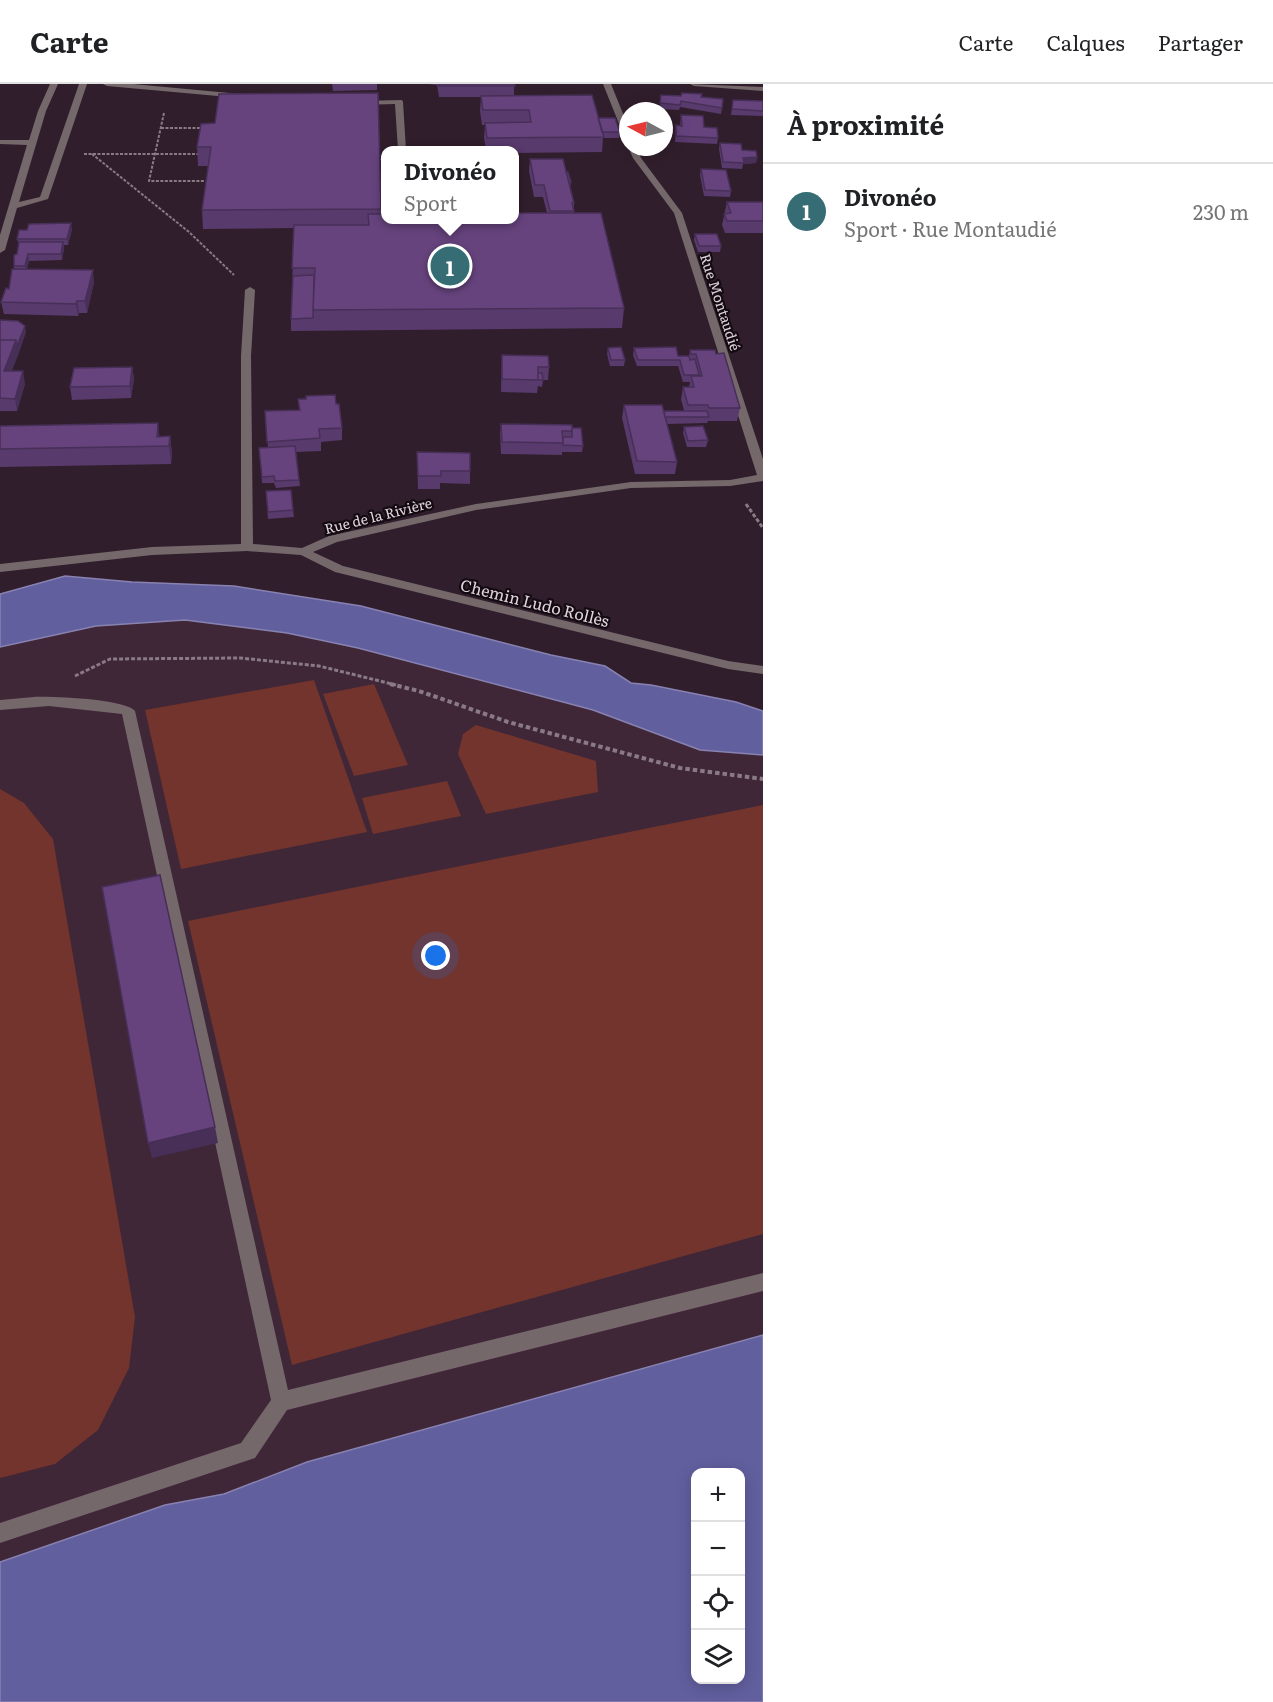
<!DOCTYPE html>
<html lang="fr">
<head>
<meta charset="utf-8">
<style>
  :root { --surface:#fff; --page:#f6f6f6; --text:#202124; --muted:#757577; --line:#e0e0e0; --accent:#366d75 }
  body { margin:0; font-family:Literata,serif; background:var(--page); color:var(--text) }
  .controls { position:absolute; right:18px; bottom:18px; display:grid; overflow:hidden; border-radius:12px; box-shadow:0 3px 15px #0003 }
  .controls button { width:54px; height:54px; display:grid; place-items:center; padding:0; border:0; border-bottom:2px solid var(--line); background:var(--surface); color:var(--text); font:30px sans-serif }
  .compass { position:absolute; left:619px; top:18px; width:54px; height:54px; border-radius:50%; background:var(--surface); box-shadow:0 3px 15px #0003; rotate:277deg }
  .you { position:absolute; left:436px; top:872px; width:21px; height:21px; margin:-15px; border:4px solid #fff; border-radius:50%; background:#1a73e8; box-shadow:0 0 0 9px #1a73e833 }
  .badge { display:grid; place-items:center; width:39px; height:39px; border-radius:50%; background:var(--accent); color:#fff; font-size:20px; font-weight:700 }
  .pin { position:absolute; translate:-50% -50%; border:3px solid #fff; box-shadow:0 2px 6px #0006 }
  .popup { position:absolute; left:381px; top:62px; width:138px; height:78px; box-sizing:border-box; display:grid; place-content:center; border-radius:12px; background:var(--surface); filter:drop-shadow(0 2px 4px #0005); font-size:20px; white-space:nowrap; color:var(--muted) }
  .popup b { font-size:22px; color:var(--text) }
  .popup::after { content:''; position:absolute; left:50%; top:100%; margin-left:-12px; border:12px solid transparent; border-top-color:var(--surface) }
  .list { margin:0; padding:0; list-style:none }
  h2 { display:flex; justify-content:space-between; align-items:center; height:78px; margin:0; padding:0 24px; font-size:26px }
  h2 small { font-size:20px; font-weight:400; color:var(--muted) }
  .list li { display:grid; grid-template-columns:39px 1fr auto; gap:18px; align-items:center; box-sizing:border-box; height:96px; padding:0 24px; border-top:2px solid var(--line) }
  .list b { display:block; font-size:22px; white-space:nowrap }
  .list p { margin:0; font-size:20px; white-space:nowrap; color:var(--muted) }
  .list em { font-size:20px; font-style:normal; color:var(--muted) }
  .icon { flex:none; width:33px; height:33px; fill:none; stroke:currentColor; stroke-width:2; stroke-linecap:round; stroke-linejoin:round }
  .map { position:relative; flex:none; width:763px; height:1618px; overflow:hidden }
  header { display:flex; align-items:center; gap:36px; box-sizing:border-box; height:84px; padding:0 30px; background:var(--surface); border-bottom:2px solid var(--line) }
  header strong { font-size:28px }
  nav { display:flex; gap:33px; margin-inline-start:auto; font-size:21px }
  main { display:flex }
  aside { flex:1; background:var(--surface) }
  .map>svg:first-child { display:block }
</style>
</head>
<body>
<header>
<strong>Carte</strong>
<nav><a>Carte</a><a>Calques</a><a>Partager</a></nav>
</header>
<main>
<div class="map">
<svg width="763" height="1618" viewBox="0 0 763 1618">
  <rect width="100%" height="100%" fill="#311e2c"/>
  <path fill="#3f2738" d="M 185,536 L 287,549 L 358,564 L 593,626 L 700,666 L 763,671 L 763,1251 L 307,1378 L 224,1410 L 165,1421 L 0,1478 L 0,563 L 96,542 Z"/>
  <path fill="#72342c" d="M 314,596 L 367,748 L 181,785 L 145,626 Z
    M 374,600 L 408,681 L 354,692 L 323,610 Z
    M 476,641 L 596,677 L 598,708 L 486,730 L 458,670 L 463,650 Z
    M 447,697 L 461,732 L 373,750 L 362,714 Z
    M 0,705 L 24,719 L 53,755 L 135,1233 L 129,1284 L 98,1346 L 55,1380 L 0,1394 Z
    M 763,721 L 763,1150 L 292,1281 L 188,837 Z"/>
  <path fill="#625f9f" stroke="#8882b1" stroke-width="1.5" fill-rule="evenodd" d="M 65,492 L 132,498 L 234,502 L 361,522 L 551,571 L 605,582 L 631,599 L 651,601 L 736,618 L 763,627 L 763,671 L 700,666 L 593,626 L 563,618 L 358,564 L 287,549 L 185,536 L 96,542 L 0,563 L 0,510 Z
    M 763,1251 L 763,1618 L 0,1618 L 0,1478 L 165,1421 L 224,1410 L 307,1378 ZM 696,1388 L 740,1388 L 740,1596 L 696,1596 Z"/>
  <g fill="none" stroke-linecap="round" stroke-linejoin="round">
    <path stroke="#8a7a86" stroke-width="2" stroke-dasharray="3 1.5" stroke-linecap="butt" d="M 164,29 L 149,97 L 205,97
      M 161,44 L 202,44
      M 84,70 L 200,70
      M 92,70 L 189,148 L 234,191"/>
    <path stroke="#8a7a86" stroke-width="3" stroke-dasharray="4 2" stroke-linecap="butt" d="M 746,420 L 763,444
      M 75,592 L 110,575 L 240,574 L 319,582 L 396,601"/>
    <path stroke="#8a7a86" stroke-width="4" stroke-dasharray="4.5 3" stroke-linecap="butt" d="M 390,600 L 419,607 L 508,638 L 680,684 L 763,695"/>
    <path fill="#75686b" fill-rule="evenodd" d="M 50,0 L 58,0 L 46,27 L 19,118 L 40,113 L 79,0 L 87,0 L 48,115 L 17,124 L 5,166 L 0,169 L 0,151 L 27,61 L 0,60 L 0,56 L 29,56 L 38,27 Z
      M 103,0 L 133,0 L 240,10 L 244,12 L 240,14 L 107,2 Z
      M 603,0 L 611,0 L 628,42 L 628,54 L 624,52 Z
      M 690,0 L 763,3 L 763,7 L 694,2 Z
      M 402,16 L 403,18 L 406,66 L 398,66 L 395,20 L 360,21 L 356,19 L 360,17 Z
      M 628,63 L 636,63 L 641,74 L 682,129 L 763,375 L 763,397 L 730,402 L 631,404 L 476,426 L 337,458 L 313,468 L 343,482 L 728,577 L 763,582 L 763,590 L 728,585 L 335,488 L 301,471 L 247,467 L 152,471 L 0,488 L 0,480 L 152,463 L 241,460 L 241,272 L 245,206 L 250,203 L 255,206 L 251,272 L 253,460 L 302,464 L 329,452 L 476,420 L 631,398 L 730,396 L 757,391 L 674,129 L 633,74 Z
      M 386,73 L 386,79 L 380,76 L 381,74 Z
      M 34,613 C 51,612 125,615 135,627 L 288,1306 L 763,1189 L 763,1207 L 287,1326 L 255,1374 L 0,1459 L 0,1439 L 241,1359 L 271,1316 L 122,630 L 49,622 L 0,626 L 0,616 Z"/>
  </g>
  <path fill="#583a6c" d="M 332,0 L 377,0 L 377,6 L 333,7 Z
    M 428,0 L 514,0 L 514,12 L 598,34 L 620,48 L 619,54 L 603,54 L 602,68 L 514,69 L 514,66 L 486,66 L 484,54 L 485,41 L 482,41 L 480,27 L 481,13 L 439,13 L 437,1 Z
    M 661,11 L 701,13 L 722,24 L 721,30 L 680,23 L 679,26 L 660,25 Z
    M 733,16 L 763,17 L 763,32 L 731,31 Z
    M 681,31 L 704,43 L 718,54 L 717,60 L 675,58 L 676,41 L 680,42 Z
    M 201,40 L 380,90 L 386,90 L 386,101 L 381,101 L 381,130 L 547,129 L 543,113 L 534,113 L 529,87 L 530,75 L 566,88 L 571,98 L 570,104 L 574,119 L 574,129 L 624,224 L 622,244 L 291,247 L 291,235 L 294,144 L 203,145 L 202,126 L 208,82 L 198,82 L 197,63 Z
    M 720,59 L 757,73 L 756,79 L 743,80 L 742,85 L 722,84 L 719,65 Z
    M 701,85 L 731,107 L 730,113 L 704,112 L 700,91 Z
    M 727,118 L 763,118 L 763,149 L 725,149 L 722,141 Z
    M 72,145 L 68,161 L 64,161 L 64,164 L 62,176 L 29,177 L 27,185 L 94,198 L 87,229 L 79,229 L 78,232 L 4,230 L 1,218 L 9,205 L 14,185 L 14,182 L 19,161 L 17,155 Z
    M 695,150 L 721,162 L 720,168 L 698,168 L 694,156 Z
    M 0,236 L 26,248 L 11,287 L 25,300 L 17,327 L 0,327 Z
    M 608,264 L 625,276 L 624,282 L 610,282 L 607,270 Z
    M 634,264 L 678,272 L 689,272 L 690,266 L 715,266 L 740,324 L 737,337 L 708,337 L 707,339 L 667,340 L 677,378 L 675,390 L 635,390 L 622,334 L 624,321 L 664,329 L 684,327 L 681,315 L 683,303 L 689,303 L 690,298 L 683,298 L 678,282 L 637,282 L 633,271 Z
    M 502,271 L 549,283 L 548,296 L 543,296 L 542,303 L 538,302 L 537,309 L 501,308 Z
    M 132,283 L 134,295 L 131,314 L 72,316 L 70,303 Z
    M 298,315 L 336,320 L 342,344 L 342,356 L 321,358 L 321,367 L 296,368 L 300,402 L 276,404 L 274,399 L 262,399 L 259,364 L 268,363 L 265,327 L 299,326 Z
    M 501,340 L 572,344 L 583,362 L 582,368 L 562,368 L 562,371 L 501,370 L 500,350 Z
    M 0,342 L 160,353 L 170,352 L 172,370 L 171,380 L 0,383 Z
    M 684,343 L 708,356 L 706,363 L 687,363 L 683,349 Z
    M 417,368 L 470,387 L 470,400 L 440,399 L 440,405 L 418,405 Z
    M 266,407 L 293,426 L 294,433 L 268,435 Z"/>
  <path fill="#472f58" d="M 757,73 L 756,79 L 743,80 L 743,74 Z
    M 71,139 L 72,145 L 68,161 L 67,155 Z
    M 63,158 L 64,164 L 62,176 L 61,170 Z
    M 28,170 L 29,177 L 26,188 L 25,182 Z
    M 93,186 L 94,198 L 87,229 L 85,217 Z
    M 77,217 L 79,229 L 78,232 L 76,220 Z
    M 25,242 L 26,248 L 19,269 L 17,262 Z
    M 16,256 L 19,269 L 7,299 L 4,287 Z
    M 132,283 L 134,295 L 131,314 L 130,302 Z
    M 23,287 L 25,300 L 17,327 L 15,315 Z
    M 158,339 L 160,357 L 157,353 Z
    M 170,352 L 172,370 L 171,380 L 169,362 Z
    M 215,1043 L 218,1059 L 152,1074 L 148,1059 Z"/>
  <path fill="#66437d" stroke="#472f58" stroke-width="1.5" d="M 439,0 L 514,0 L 515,2 L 439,2 Z
    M 378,9 L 381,125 L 202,126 L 211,63 L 197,63 L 201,40 L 215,39 L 219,10 Z
    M 682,9 L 702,10 L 701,13 L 723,15 L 722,24 L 681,17 L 680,21 L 660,19 L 661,11 L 681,12 Z
    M 592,11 L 604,53 L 487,54 L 485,39 L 531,38 L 529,26 L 483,26 L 481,12 Z
    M 733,16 L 763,17 L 763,27 L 732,25 Z
    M 681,31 L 703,32 L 704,43 L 717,44 L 718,54 L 676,52 L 676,41 L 682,42 Z
    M 598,34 L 615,34 L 620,48 L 602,48 Z
    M 720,59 L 741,60 L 742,66 L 756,67 L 757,73 L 743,74 L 744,79 L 723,78 Z
    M 530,75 L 563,75 L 574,119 L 572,119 L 574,127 L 550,127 L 544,101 L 535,101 Z
    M 701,85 L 726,86 L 731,107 L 705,106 Z
    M 566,88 L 568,88 L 571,98 L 569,98 Z
    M 380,90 L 386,90 L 386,95 L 380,95 Z
    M 727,118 L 763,118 L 763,137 L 727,137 L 724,130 L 731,129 Z
    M 514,129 L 601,129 L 624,224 L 313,226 L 315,184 L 292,184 L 294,141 L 369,141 L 368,130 L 386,130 L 386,135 L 514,135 Z
    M 71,139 L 67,155 L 17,155 L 19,146 L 27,146 L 29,140 Z
    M 695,150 L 717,150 L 721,162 L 699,162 Z
    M 19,158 L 63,158 L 61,170 L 28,170 L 25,182 L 14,182 L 14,171 L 17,170 Z
    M 12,185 L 93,186 L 85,217 L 77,217 L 76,220 L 1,218 L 6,204 L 9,205 Z
    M 314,191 L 313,234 L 291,235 L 293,192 Z
    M 0,236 L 18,237 L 25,242 L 17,262 L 16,256 L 0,256 Z
    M 0,256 L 16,256 L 4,287 L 23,287 L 15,315 L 0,314 Z
    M 621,263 L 625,276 L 611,276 L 608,264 Z
    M 676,263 L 678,272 L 689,272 L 690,276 L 695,275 L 699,291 L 684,291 L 680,276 L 638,276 L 634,264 Z
    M 690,266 L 715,266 L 716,270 L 724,269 L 740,324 L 709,324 L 708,321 L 688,321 L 683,303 L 694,303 L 691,292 L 702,292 L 696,270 L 691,270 Z
    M 502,271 L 548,272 L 549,283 L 538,283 L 538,296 L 502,295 Z
    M 132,283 L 130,302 L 70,303 L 74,284 Z
    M 538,289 L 542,289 L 543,296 L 538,296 Z
    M 335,311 L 336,320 L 339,320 L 342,344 L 319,345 L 320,354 L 267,358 L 265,327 L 300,326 L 298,315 L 306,315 L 306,312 Z
    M 624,321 L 662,321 L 677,378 L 637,377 Z
    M 664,327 L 707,327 L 709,333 L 665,333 Z
    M 158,339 L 157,353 L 170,352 L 169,362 L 0,365 L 0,342 Z
    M 501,340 L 572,341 L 572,347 L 562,347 L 563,359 L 502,358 Z
    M 703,342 L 708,356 L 688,357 L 684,343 Z
    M 572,344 L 581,344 L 583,362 L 563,361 L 563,353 L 572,353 Z
    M 295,362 L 299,396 L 275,397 L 274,392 L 262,393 L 259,364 Z
    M 417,368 L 470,369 L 470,387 L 441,387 L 441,392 L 418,392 Z
    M 291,406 L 293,426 L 268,428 L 266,407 Z
    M 160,791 L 215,1043 L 148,1059 L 102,803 Z"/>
  <g text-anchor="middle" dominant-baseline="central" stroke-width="4.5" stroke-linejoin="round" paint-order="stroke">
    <g font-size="14" fill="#e0d3dc" stroke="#130b11">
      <text transform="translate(721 218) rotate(72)">Rue Montaudié</text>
      <text transform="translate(378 431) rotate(-14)">Rue de la Rivière</text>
    </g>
    <g font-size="16" fill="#e0d3dc" stroke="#130b11">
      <text transform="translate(535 518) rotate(14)">Chemin Ludo Rollès</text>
    </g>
  </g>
</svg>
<div class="controls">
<button>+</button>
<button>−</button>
<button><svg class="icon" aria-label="locate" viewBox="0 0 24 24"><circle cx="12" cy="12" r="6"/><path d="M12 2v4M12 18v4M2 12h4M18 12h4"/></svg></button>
<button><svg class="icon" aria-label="layers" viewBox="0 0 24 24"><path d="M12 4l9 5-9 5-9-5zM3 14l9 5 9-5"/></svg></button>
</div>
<svg class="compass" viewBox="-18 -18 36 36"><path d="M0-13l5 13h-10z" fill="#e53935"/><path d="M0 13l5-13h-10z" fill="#757577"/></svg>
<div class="you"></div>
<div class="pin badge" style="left:450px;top:182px">1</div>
<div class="popup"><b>Divonéo</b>Sport</div>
</div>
<aside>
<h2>À proximité<small></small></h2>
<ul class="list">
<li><span class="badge">1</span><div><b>Divonéo</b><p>Sport · Rue Montaudié</p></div><em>230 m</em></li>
</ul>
</aside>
</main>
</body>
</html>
